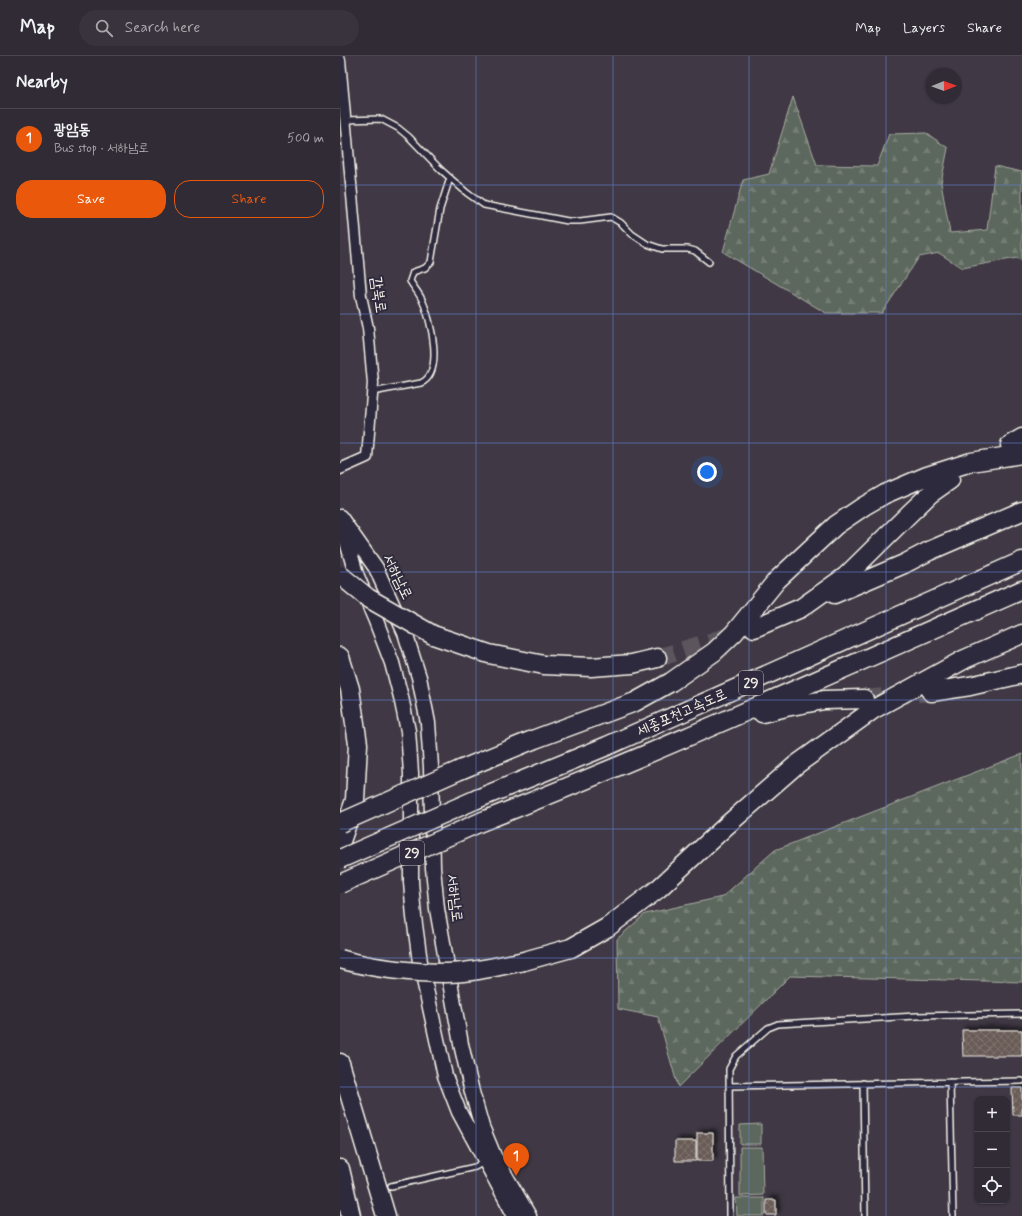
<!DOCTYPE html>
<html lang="en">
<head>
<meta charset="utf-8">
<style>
  :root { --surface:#302b34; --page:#38333c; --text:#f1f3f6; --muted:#a8a7ac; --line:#4b474f; --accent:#ea580c }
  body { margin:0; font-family:Mynerve,"Poor Story",sans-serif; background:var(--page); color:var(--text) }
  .controls { position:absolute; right:12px; bottom:12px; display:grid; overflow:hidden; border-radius:8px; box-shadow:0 1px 3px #0004 }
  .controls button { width:36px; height:36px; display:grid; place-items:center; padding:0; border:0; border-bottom:1px solid var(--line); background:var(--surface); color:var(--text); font:20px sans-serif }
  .compass { position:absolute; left:586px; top:12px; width:36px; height:36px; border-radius:50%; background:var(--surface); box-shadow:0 1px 3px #0004; rotate:89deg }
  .you { position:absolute; left:367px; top:416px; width:14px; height:14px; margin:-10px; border:3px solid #fff; border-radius:50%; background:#1a73e8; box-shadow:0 0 0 6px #1a73e833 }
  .badge { display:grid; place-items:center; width:26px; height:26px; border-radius:50%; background:var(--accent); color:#fff; font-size:13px; font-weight:700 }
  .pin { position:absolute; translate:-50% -33px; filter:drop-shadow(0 1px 2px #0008) }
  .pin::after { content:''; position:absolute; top:21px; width:14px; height:12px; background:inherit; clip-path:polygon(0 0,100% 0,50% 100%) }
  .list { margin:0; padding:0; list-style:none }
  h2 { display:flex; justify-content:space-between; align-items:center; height:52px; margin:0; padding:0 16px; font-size:17px }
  h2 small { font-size:13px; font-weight:400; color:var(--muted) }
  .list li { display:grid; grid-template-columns:26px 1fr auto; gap:12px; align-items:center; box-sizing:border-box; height:60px; padding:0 16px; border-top:1px solid var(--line) }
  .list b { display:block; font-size:15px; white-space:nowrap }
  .list p { margin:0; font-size:13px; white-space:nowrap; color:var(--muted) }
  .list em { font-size:13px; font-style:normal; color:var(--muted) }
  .actions { display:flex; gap:8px; padding:12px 16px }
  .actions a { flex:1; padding:9px 0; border:1px solid var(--accent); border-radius:16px; text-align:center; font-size:14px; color:var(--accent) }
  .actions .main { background:var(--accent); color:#fff }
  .icon { flex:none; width:22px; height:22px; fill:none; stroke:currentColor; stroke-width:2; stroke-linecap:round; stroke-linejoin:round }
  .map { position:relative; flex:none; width:682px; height:1160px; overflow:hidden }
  header { display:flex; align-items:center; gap:24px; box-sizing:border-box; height:56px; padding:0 20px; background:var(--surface); border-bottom:1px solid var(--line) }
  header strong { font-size:19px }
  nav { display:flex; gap:22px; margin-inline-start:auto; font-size:14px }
  .search { width:280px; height:36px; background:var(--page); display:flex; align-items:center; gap:10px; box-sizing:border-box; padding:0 14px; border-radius:22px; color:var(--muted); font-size:15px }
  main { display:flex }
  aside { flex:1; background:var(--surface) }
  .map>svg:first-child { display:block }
</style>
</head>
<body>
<header>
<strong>Map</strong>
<div class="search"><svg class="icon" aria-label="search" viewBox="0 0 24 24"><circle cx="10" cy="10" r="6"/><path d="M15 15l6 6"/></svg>Search here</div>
<nav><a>Map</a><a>Layers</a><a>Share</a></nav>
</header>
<main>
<aside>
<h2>Nearby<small></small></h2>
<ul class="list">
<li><span class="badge">1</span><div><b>광암동</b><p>Bus stop · 서하남로</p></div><em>500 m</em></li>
</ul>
<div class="actions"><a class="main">Save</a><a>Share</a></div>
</aside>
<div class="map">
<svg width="682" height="1160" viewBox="0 0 682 1160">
  <defs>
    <pattern id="forest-firs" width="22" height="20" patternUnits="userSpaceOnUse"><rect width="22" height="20" fill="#5c685d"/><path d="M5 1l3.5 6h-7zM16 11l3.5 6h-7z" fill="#747e74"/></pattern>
    <pattern id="building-cross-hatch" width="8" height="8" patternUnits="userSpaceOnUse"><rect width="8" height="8" fill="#695b57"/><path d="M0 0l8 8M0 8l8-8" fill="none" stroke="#7f736f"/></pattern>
    <filter id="shadow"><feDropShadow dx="3.5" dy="-3.5" stdDeviation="2" flood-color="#0009"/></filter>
  </defs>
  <rect width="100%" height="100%" fill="#403945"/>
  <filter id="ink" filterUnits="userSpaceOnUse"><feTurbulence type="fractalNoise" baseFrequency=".025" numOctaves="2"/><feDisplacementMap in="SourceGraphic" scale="8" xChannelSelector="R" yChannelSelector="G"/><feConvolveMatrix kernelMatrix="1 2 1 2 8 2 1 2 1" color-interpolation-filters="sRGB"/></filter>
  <g filter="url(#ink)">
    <path fill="url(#forest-firs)" stroke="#a8aca2" d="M 453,41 L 477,109 L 537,110 L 549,78 L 586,77 L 608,92 L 601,127 L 610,177 L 647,174 L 655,110 L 682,116 L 682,205 L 677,202 L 622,212 L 599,197 L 579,201 L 542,257 L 486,257 L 383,196 L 403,124 L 429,118 Z
      M 682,698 L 682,926 L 450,920 L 338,1031 L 318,961 L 278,953 L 277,883 L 305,858 L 382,841 L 435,794 Z"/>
    <path fill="#5c685d" stroke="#a8aca2" d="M 421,1068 L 421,1088 L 400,1088 L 400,1069 Z
      M 400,1091 L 422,1091 L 423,1139 L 400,1140 Z
      M 396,1142 L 424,1142 L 424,1160 L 397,1160 Z"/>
    <path fill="url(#building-cross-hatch)" stroke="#f4f1e8" filter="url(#shadow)" d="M 622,974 L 682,974 L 682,1000 L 623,1000 Z
      M 672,1032 L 682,1032 L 682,1059 L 673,1059 Z
      M 357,1077 L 373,1077 L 373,1105 L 357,1105 Z
      M 335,1085 L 356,1085 L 356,1105 L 335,1105 Z
      M 426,1144 L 436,1144 L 436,1159 L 426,1159 Z"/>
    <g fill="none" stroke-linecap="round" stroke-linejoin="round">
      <path stroke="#5b555d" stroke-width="18" stroke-dasharray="18 9" stroke-linecap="butt" d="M 317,602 L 396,578
        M 524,643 L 591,636"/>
      <g stroke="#f4f1e8" stroke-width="8">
        <path id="service" d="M 5,64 L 41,63 L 58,72 L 69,81 L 101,114 L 127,137 L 144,149 L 228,165 L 240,165 L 271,161 L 281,167 L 292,178 L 307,188 L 322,193 L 348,193 L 355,195 L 369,206
          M 32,336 L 81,327 C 104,317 91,264 83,246 C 80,238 74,232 70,225 L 73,216 L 85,212 L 91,206 L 100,153 L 110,122
          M 610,1026 L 613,1160
          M 523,1027 L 525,1160
          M 389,1030 L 682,1025
          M 51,1130 L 135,1111 L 144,1106
          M 390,1160 L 389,1013 L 396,1000 L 428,972 L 438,968 L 576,960 L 682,958"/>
      </g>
      <g stroke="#f4f1e8" stroke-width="13">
        <path id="minor" d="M 0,4 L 21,240 L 28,272 L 33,327 L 27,401 L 0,413"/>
      </g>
      <g stroke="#f4f1e8" stroke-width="17">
        <path id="secondary" d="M 0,461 L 36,512 L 65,577 L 79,621 L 88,667 L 91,711 L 93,812 L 97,853 L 121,988 L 132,1036 L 142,1071 L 154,1100 L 189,1160
          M 3,471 L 16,518 L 36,565 L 52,607 L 61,641 L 68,675 L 71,717 L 71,826 L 74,861 L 80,906 L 105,1020 L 119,1056 L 175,1160"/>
      </g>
      <g stroke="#f4f1e8" stroke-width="21">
        <path id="motorway" d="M 670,389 L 682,382
          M 494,538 L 564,508 L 589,495 L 682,455
          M 414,572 L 461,552 L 506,520 L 570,457 L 590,438 L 610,424
          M 93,579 L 149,598 L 204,609 L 251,611 L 292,608 L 317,602
          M 0,601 L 10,633 L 18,688 L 15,744 L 0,788
          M 591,636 L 630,630 L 682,618
          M 422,657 L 446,651 L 484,644 L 524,643
          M 120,714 L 195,683 L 295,646 L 331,626 L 374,596 L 394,577 L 437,524 L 496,469 L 524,450 L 545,438 L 587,420 L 631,406 L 682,398
          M 137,743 L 267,690 L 682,505
          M 143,765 C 325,694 503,612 682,534
          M 184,905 L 231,892 L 268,871 L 318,833 L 386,770 L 456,709 L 534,653 L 625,603 L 682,578
          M 0,1007 L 46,1160
          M 0,1113 L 11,1160"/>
      </g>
      <use href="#service" stroke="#2f2a3d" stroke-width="5"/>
      <use href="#minor" stroke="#2f2a3d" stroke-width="10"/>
      <use href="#secondary" stroke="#2f2a3d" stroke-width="14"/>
      <use href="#motorway" stroke="#2f2a3d" stroke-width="18"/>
      <g stroke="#f4f1e8" stroke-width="21" stroke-linecap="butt">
        <path id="motorway-bridge" d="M 0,519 L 28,542 L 93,579
          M 0,767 L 120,714
          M 0,803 L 137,743
          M 0,828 L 143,765
          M 0,903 C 30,912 74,917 106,917 C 131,917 159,910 184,905"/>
      </g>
      <use href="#motorway-bridge" stroke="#2f2a3d" stroke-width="18"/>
    </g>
  </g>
  <path fill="none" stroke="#6887de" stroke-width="1" stroke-opacity="0.55" d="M 136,0 L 136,1160M 273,0 L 273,1160M 409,0 L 409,1160M 546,0 L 546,1160M 0,129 L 682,129M 0,258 L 682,258M 0,387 L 682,387M 0,516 L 682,516M 0,644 L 682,644M 0,773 L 682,773M 0,902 L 682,902M 0,1031 L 682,1031"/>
  <g text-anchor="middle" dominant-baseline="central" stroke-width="4" stroke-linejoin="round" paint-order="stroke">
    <g fill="#2f2a3d" stroke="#b9b5b5" stroke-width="1">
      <rect x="399" y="615" width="24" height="24" rx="3"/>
      <rect x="60" y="785" width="24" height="24" rx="3"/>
    </g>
    <g font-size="14" font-weight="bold" fill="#f4f1e8">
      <text x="411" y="627">29</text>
      <text x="72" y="797">29</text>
    </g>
    <g font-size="15" fill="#f4f1e8" stroke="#2f2a3d">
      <text transform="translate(38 239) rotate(82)">감북로</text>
      <text transform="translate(57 521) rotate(64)">서하남로</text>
      <text transform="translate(342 657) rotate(-24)">세종포천고속도로</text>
      <text transform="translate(114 842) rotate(83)">서하남로</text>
    </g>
  </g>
</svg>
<div class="controls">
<button>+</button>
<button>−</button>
<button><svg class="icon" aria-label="locate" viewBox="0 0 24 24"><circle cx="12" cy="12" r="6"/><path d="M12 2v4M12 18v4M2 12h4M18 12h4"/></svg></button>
</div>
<svg class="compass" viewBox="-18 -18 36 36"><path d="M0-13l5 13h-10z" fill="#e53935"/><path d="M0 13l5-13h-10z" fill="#a8a7ac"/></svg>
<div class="you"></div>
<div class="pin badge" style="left:176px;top:1120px">1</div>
</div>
</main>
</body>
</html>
